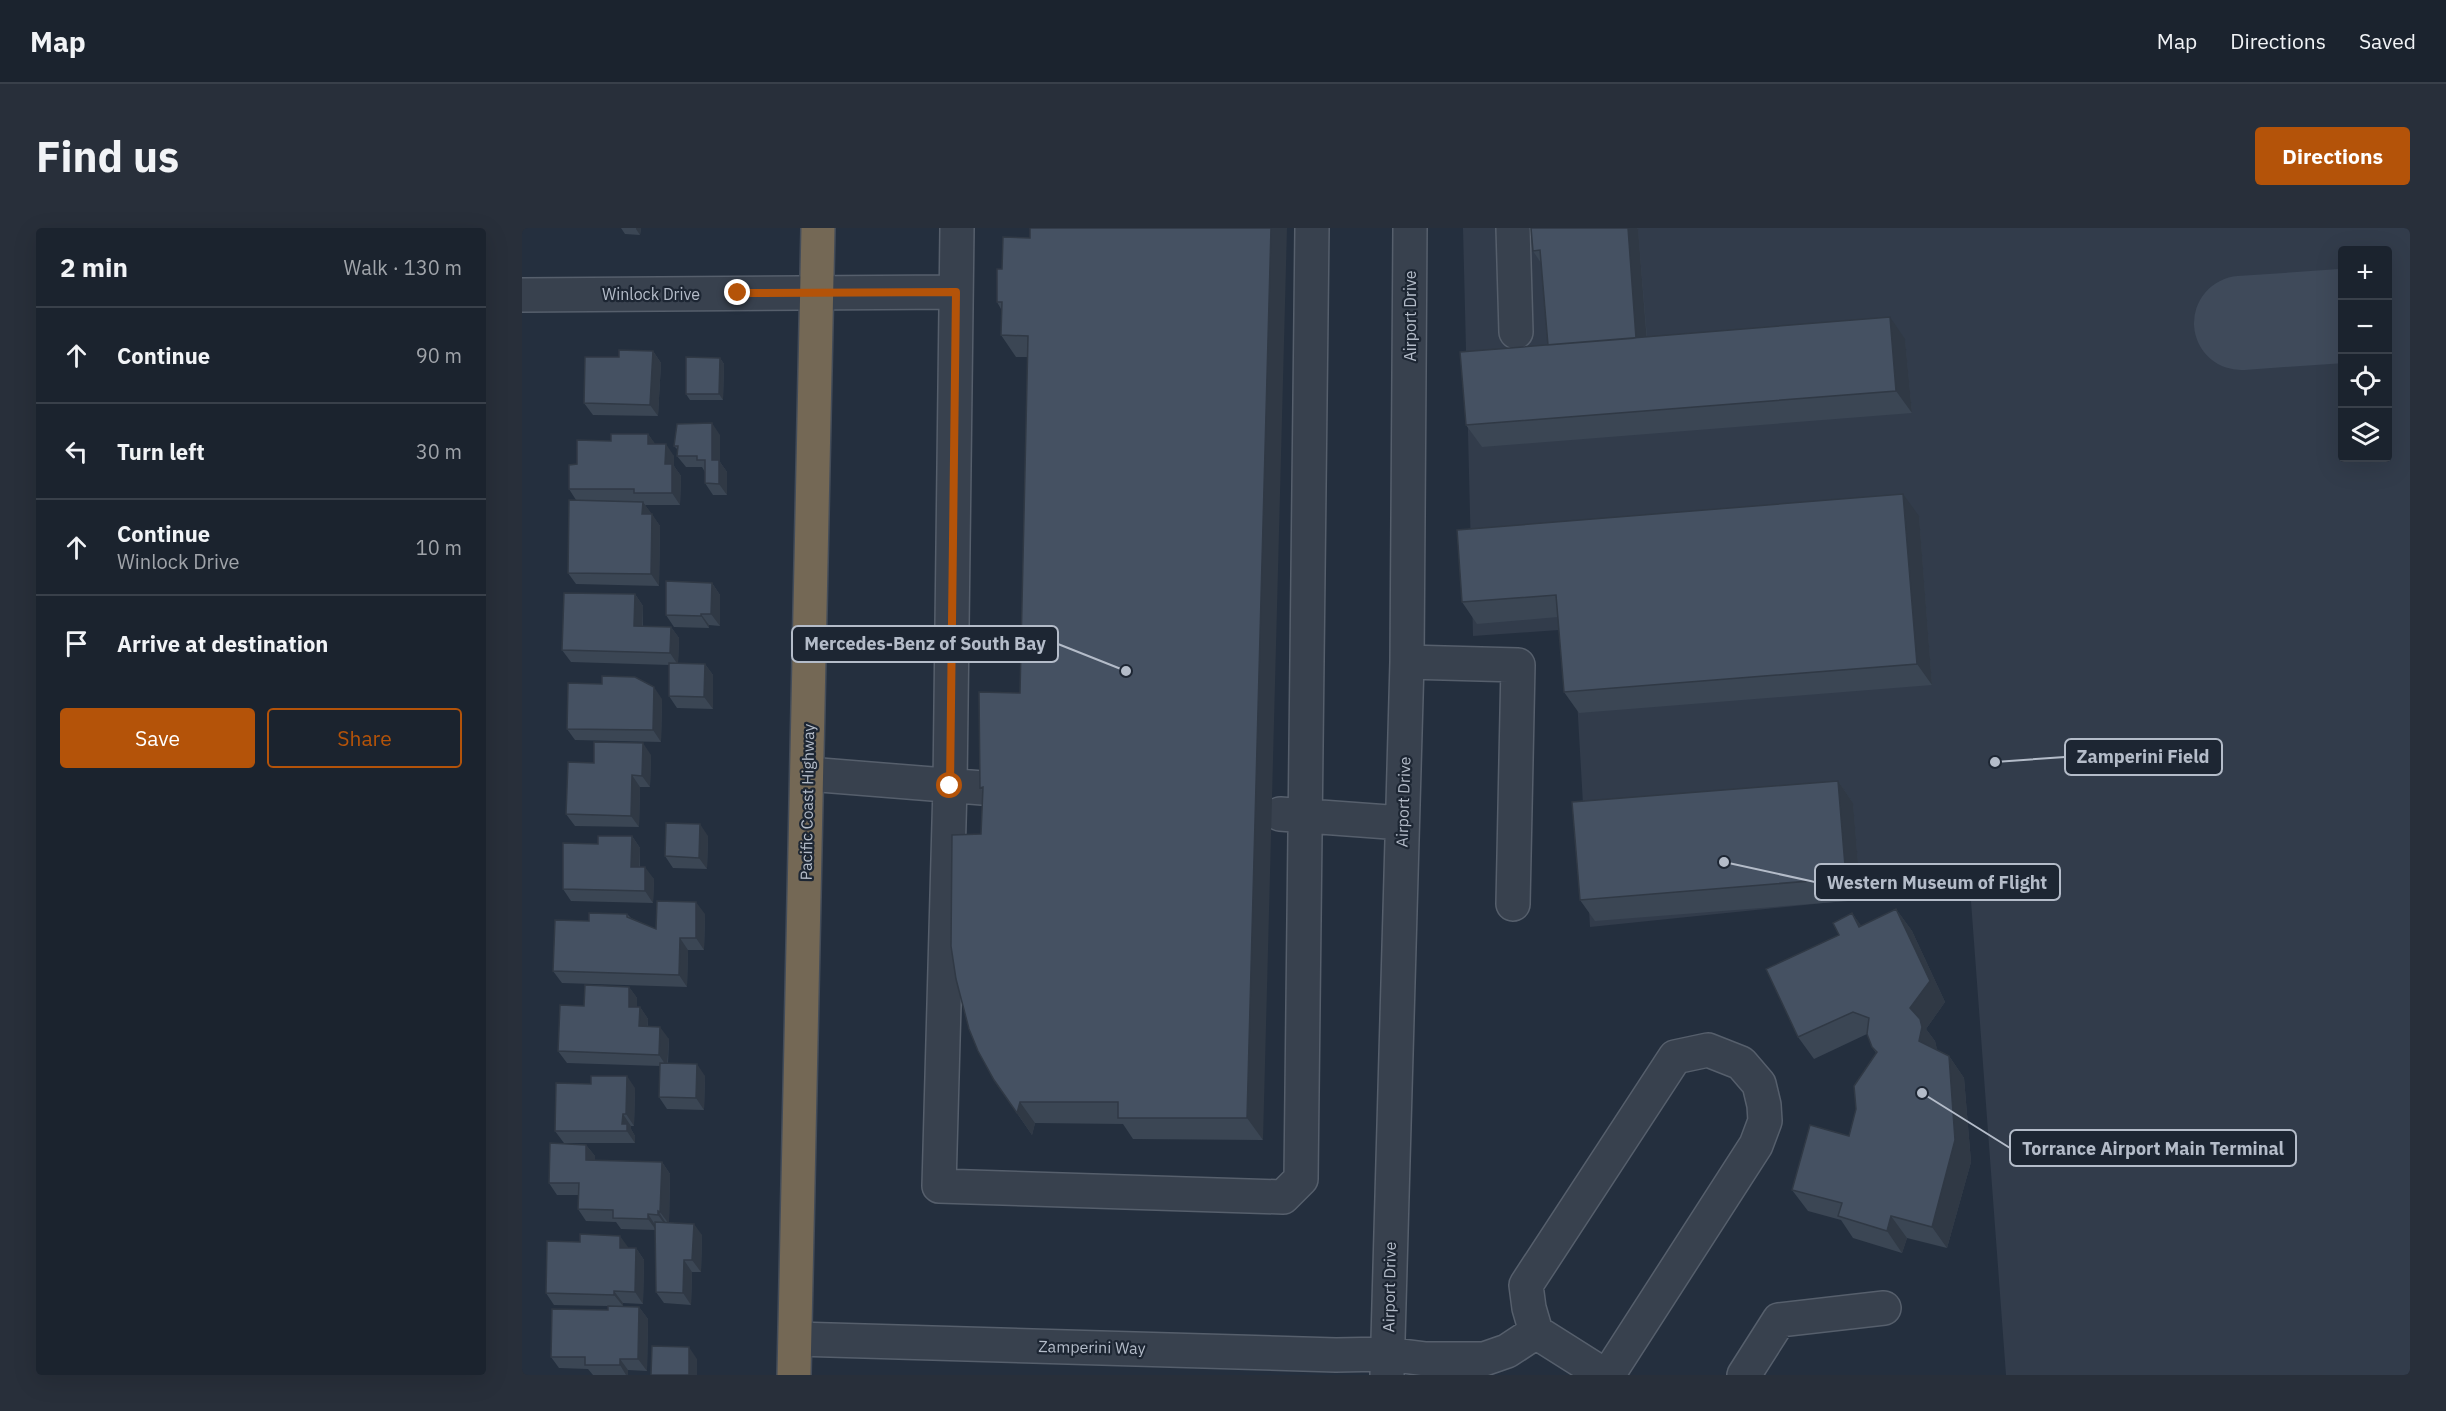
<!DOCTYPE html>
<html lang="en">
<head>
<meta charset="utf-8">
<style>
  :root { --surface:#1b232e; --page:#282f3a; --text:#f1f3f6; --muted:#a0a4aa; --line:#39404a; --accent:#b45309 }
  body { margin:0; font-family:"IBM Plex Sans",sans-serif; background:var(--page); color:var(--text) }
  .controls { position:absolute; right:18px; top:18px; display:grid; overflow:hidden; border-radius:6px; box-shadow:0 6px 24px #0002 }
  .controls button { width:54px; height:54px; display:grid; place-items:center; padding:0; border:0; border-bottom:2px solid var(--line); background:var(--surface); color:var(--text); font:30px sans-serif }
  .stop { position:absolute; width:18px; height:18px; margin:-14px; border:4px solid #b45309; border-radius:50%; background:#fff }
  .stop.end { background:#b45309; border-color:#fff; box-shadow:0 2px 6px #0008 }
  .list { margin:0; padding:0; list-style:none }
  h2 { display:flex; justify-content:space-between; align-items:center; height:78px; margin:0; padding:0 24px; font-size:26px }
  h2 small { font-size:20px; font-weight:400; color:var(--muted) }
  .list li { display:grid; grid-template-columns:39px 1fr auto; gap:18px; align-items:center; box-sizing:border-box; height:96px; padding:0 24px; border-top:2px solid var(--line) }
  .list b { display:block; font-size:22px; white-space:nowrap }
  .list p { margin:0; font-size:20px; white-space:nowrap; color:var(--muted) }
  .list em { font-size:20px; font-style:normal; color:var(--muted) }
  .actions { display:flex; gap:12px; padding:18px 24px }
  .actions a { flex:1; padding:14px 0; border:2px solid var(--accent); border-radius:6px; text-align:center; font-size:21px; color:var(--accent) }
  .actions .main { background:var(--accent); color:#fff }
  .icon { flex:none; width:33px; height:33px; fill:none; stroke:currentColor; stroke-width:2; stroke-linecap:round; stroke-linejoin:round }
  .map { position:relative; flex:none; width:1888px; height:1147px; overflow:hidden; border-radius:6px }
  header { display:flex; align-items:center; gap:36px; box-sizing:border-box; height:84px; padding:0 30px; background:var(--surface); border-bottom:2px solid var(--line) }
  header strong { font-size:28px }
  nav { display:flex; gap:33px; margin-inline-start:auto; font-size:21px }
  .intro { display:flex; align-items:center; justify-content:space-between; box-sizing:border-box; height:144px; padding:0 36px }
  h1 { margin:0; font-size:42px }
  .button { padding:15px 27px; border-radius:6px; background:var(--accent); color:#fff; font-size:21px; font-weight:700 }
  main { display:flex; gap:36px; padding:0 36px }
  aside { flex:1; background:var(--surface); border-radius:6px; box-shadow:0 6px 24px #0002 }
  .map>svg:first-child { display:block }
</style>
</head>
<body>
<header>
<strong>Map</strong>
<nav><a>Map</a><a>Directions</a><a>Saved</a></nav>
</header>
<div class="intro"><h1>Find us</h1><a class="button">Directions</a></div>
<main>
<aside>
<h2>2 min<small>Walk · 130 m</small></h2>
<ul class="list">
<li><svg class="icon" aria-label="ahead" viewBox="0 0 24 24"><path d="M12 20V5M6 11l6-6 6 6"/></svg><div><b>Continue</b></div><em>90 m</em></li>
<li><svg class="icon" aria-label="left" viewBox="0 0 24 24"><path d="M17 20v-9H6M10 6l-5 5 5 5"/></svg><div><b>Turn left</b></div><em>30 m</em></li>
<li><svg class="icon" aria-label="ahead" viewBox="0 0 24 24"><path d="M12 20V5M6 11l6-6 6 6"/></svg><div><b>Continue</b><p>Winlock Drive</p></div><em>10 m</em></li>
<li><svg class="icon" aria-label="arrive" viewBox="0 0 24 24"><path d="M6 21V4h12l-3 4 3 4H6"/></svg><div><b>Arrive at destination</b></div></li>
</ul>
<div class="actions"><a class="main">Save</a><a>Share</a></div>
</aside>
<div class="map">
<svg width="1888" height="1147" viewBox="0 0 1888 1147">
  <rect width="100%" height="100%" fill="#242f3e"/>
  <path fill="#323c4b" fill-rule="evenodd" d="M 941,0 L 1888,0 L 1888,1147 L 1484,1147 L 1448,660 L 1068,699 L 1051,401 L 951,408 ZM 1820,22 L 1866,22 L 1866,230 L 1820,230 Z"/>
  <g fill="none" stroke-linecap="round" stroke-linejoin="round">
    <path stroke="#3f4a5a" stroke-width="94" d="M 1719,95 L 1820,88"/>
    <g stroke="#565f6c" stroke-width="36">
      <path id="minor" d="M 435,0 L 428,558 L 417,958 L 761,969 L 779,951 L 790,0
        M 991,0 L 994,104
        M 0,67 L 434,64
        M 885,434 L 996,437 L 991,676
        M 286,546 L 473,561
        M 758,586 L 880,595
        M 274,1111 L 814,1127 L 865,1126 L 904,1131 L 962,1131 L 985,1123 L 1014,1104
        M 865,1147 L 885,434 L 888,0
        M 1082,1147 L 1014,1104 L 1007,1080 L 1004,1057 L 1153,829 L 1186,822 L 1219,835 L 1237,856 L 1242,877 L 1243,893 L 1234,917 L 1086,1147
        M 1222,1147 L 1257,1092 L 1362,1080"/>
    </g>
    <g stroke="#434c59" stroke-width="36">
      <path id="highway" d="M 272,1147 L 296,0"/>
    </g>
    <use href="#minor" stroke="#38414e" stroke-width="33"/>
    <use href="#highway" stroke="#746855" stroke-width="33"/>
  </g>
  <path fill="#3b4654" d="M 99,0 L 119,0 L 118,7 L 103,6 Z
    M 1009,0 L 1115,0 L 1116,1 L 1125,109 L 1383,111 L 1390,185 L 960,219 L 944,197 L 1026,117 L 1019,35 L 1011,23 Z
    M 481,9 L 741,912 L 611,911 L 601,896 L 513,895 L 510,907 L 472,852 L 459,606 L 461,564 L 458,560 L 498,465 L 506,129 L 494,129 L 479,107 L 479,81 L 475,74 L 480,41 Z
    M 131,123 L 139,135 L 136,188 L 71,187 L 62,175 L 97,129 Z
    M 198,130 L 202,136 L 201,172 L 168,172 L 164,166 Z
    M 126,206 L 133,216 L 152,228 L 152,238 L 159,248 L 158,277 L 123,277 L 138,298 L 137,358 L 54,356 L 46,345 L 54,272 L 47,261 L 55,236 L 89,213 Z
    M 198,207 L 198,234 L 205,244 L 205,267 L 191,267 L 183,255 L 183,244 L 180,239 L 164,239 L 155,228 L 156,222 L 152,218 Z
    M 1397,288 L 1410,457 L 1057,485 L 1042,464 L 1036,389 L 955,396 L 940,374 Z
    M 190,355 L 198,367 L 198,398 L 187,397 L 187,400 L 152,399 L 144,387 Z
    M 113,366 L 121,378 L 121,398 L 149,399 L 157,410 L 156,435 L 183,436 L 191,447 L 191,481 L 155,480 L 147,468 L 147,437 L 49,434 L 40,422 Z
    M 140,471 L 139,514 L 53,512 L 45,501 Z
    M 129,527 L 128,559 L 118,559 L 117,599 L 53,598 L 44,586 L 72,535 Z
    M 1316,553 L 1331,575 L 1339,672 L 1073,693 L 1058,672 Z
    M 110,608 L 118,620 L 118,639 L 132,651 L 131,675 L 49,673 L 41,661 L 76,616 Z
    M 186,608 L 185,641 L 151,640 L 143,628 Z
    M 1374,681 L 1390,703 L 1423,774 L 1404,801 L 1413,813 L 1415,822 L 1427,828 L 1442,850 L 1449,934 L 1425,1020 L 1385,1010 L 1380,1025 L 1331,1010 L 1319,992 L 1286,983 L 1270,962 L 1327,908 L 1354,825 L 1350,819 L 1345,806 L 1292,831 L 1276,809 L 1317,707 L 1330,685 L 1339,698 Z
    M 105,686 L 109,690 L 134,701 L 183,686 L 182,722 L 166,722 L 165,759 L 40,755 L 31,743 L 67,693 Z
    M 107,759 L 115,770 L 115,779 L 118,779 L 126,791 L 126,799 L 147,811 L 146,835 L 183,848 L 182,882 L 145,881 L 137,869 L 138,838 L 45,835 L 36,823 L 62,778 Z
    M 113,860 L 112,898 L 109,898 L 109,901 L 113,908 L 113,915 L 42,915 L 33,903 Z
    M 64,917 L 73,928 L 73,932 L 140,934 L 148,946 L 147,995 L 180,1007 L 179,1044 L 170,1044 L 169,1077 L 142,1075 L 134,1064 L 133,1002 L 99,1001 L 94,994 L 64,993 L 56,981 L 56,967 L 35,967 L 27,955 Z
    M 106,1019 L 106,1020 L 114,1020 L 122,1032 L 121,1076 L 101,1075 L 101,1078 L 117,1079 L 126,1091 L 125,1143 L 106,1142 L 106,1147 L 71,1147 L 66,1141 L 37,1140 L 29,1129 L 86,1082 L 86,1078 L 32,1077 L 24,1065 Z"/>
  <path fill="#303945" d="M 114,0 L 119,0 L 118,7 L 114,1 Z
    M 749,0 L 765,0 L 741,912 L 725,890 Z
    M 1106,0 L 1115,0 L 1116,1 L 1126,127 L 1114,110 Z
    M 1368,89 L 1383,111 L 1390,185 L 1374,163 Z
    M 131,123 L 139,135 L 136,188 L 128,177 Z
    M 198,130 L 202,136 L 201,172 L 197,166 Z
    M 190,195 L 198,207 L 198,234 L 205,244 L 205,267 L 197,256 L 190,232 Z
    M 126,206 L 134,217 L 126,216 Z
    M 144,216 L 152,228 L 152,238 L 159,248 L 158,277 L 150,265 L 143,236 Z
    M 1381,266 L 1397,288 L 1410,457 L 1395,436 Z
    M 121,274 L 129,285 L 129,298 L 120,286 Z
    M 130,286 L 138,298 L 137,358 L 129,346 Z
    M 190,355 L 198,367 L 198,398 L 189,386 Z
    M 113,366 L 121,378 L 120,410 L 112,398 Z
    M 179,386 L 187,397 L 187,400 L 179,388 Z
    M 149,399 L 157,410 L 156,437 L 148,425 Z
    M 183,436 L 191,447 L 191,481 L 182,469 Z
    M 132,459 L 140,471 L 139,514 L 131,502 Z
    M 121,515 L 129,527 L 128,559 L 120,548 Z
    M 110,547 L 118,559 L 117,599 L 109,588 Z
    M 1316,553 L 1331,575 L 1339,672 L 1324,650 Z
    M 178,596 L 186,608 L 185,641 L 177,630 Z
    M 110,608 L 118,620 L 117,651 L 109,639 Z
    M 123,639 L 132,651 L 131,675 L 123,663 Z
    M 174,674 L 183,686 L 182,722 L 174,710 Z
    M 1374,681 L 1390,703 L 1423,774 L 1404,801 L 1413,813 L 1415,821 L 1413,835 L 1397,813 L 1388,780 Z
    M 1330,685 L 1346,707 L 1337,699 Z
    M 158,710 L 166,722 L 165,759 L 157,747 Z
    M 107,759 L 115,770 L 115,790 L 107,779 Z
    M 118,779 L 126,791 L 125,810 L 117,798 Z
    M 138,799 L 147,811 L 145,839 L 137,827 Z
    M 1427,828 L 1442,850 L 1449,934 L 1425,1020 L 1410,999 Z
    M 175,836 L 183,848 L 182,882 L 174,870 Z
    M 105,848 L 113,860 L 112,898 L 104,886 Z
    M 498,874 L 513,895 L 510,907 L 495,885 Z
    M 101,886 L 109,898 L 109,901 L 113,908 L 113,915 L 100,896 Z
    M 64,917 L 73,928 L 73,944 L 64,932 Z
    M 140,934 L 148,946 L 147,996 L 138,984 Z
    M 136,983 L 144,995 L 144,998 L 136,987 Z
    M 126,986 L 134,998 L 134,1002 L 126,991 Z
    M 1369,988 L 1385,1010 L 1380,1025 L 1365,1003 Z
    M 172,996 L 180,1007 L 179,1044 L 170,1032 Z
    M 98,1008 L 106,1019 L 106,1032 L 98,1020 Z
    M 114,1020 L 122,1032 L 121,1076 L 113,1064 Z
    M 162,1032 L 170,1044 L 169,1077 L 161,1065 Z
    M 92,1063 L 101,1075 L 101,1078 L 92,1067 Z
    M 117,1079 L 126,1091 L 125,1143 L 116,1131 Z
    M 167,1119 L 175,1131 L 175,1147 L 167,1147 Z
    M 98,1131 L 106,1142 L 106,1147 L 104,1147 L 98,1137 Z"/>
  <path fill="#455162" stroke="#303945" stroke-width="1.5" d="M 508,0 L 749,0 L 725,890 L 596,890 L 596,874 L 498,874 L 495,885 L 472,852 L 456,823 L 447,801 L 434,751 L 429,718 L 430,607 L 459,606 L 461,559 L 458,560 L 457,464 L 498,465 L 506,108 L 479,107 L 480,74 L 475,74 L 475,41 L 480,41 L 481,9 L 508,10 Z
    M 1009,0 L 1106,0 L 1114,110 L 1026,117 L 1018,22 L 1011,23 Z
    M 1368,89 L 1374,163 L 944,197 L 938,124 Z
    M 97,122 L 131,123 L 128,177 L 62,175 L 63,129 L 97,129 Z
    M 164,129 L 198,130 L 197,166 L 164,166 Z
    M 190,195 L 190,232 L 197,232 L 197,256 L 183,255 L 183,232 L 175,232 L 175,228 L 155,228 L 156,218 L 152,218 L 155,196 Z
    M 89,206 L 126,206 L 126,216 L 144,216 L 143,236 L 150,236 L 150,265 L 112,265 L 112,261 L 47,261 L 47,237 L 55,236 L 55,212 L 89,213 Z
    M 1381,266 L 1395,436 L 1042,464 L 1034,367 L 940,374 L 935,302 Z
    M 47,272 L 121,274 L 120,286 L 130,286 L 129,346 L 46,345 Z
    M 144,353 L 190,355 L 189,386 L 179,386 L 179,388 L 144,387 Z
    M 42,365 L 113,366 L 112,398 L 149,399 L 148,425 L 40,422 Z
    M 147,435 L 183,436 L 182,469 L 147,468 Z
    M 80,448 L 113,449 L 132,459 L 131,502 L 45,501 L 46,455 L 80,456 Z
    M 72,514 L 121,515 L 120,548 L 110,547 L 109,588 L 44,586 L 46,534 L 72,535 Z
    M 1316,553 L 1324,650 L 1058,672 L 1050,574 Z
    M 144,595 L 178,596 L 177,630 L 143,628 Z
    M 76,608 L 110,608 L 109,639 L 123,639 L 123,663 L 41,661 L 41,615 L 76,616 Z
    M 135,673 L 174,674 L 174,710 L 158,710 L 157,747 L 31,743 L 33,692 L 67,693 L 67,685 L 105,686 L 105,689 L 134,701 Z
    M 1374,681 L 1408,753 L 1388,780 L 1398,791 L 1400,799 L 1397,813 L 1427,828 L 1433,912 L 1410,999 L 1369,988 L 1365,1003 L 1316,988 L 1320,975 L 1270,962 L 1288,897 L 1327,908 L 1334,881 L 1332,858 L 1355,824 L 1350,819 L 1345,806 L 1347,790 L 1331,784 L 1276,809 L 1244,741 L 1317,707 L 1311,695 L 1330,685 L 1337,699 Z
    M 63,757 L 107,759 L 107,779 L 118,779 L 117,798 L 138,799 L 137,827 L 36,823 L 38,777 L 62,778 Z
    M 138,835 L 175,836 L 174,870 L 137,869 Z
    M 69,848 L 105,848 L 104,886 L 101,886 L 100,896 L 105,896 L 105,903 L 33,903 L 34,855 L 69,856 Z
    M 28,915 L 64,917 L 64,932 L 140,934 L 138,984 L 136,983 L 136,987 L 126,986 L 126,991 L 91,990 L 91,982 L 56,981 L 57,955 L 27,955 Z
    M 133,994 L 172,996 L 170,1032 L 162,1032 L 161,1065 L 134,1064 Z
    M 58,1006 L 98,1008 L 98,1020 L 114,1020 L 113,1064 L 92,1063 L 92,1067 L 24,1065 L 25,1013 L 58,1014 Z
    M 86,1078 L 117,1079 L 116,1131 L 98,1131 L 98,1137 L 63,1137 L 63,1129 L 29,1129 L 30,1081 L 86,1082 Z
    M 130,1118 L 167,1119 L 167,1147 L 129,1147 Z"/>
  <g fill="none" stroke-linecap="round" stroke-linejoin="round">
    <path stroke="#b45309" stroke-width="8" d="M 216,65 L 434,64 L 428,558"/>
  </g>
  <g text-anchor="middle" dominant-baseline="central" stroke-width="4.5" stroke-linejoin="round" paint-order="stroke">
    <g font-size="16" fill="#b4bcc9" stroke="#1d2633">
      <text x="129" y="66">Winlock Drive</text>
      <text transform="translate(888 88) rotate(-90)">Airport Drive</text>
      <text transform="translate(285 574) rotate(-89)">Pacific Coast Highway</text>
      <text transform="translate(881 574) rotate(-88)">Airport Drive</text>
      <text transform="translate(867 1059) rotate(-89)">Airport Drive</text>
      <text transform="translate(570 1119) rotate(1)">Zamperini Way</text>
    </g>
  </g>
  <path fill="none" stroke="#b4bcc9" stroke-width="2" d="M604 443L536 416M1473 534L1543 529M1202 634L1293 654M1400 865L1488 920"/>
  <g fill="#b4bcc9" stroke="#1d2633" stroke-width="2">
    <circle cx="604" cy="443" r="6"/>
    <circle cx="1473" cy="534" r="6"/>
    <circle cx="1202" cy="634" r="6"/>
    <circle cx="1400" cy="865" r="6"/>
  </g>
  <g fill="#1d2633" stroke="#b4bcc9" stroke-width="2">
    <rect x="270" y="398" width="266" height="36" rx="6"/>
    <rect x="1543" y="511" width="157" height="36" rx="6"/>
    <rect x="1293" y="636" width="245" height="36" rx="6"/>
    <rect x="1488" y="902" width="286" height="36" rx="6"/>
  </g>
  <g font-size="18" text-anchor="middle" font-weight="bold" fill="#b4bcc9">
    <text x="403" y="422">Mercedes-Benz of South Bay</text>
    <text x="1621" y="535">Zamperini Field</text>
    <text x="1415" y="661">Western Museum of Flight</text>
    <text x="1631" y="927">Torrance Airport Main Terminal</text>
  </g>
</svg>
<div class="controls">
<button>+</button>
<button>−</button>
<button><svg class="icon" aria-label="locate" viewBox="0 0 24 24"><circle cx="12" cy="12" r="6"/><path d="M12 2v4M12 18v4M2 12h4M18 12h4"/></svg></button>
<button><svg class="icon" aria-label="layers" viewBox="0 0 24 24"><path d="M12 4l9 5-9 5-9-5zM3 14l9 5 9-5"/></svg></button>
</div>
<div class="stop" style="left:428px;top:558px"></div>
<div class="stop end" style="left:216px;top:65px"></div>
</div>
</main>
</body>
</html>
